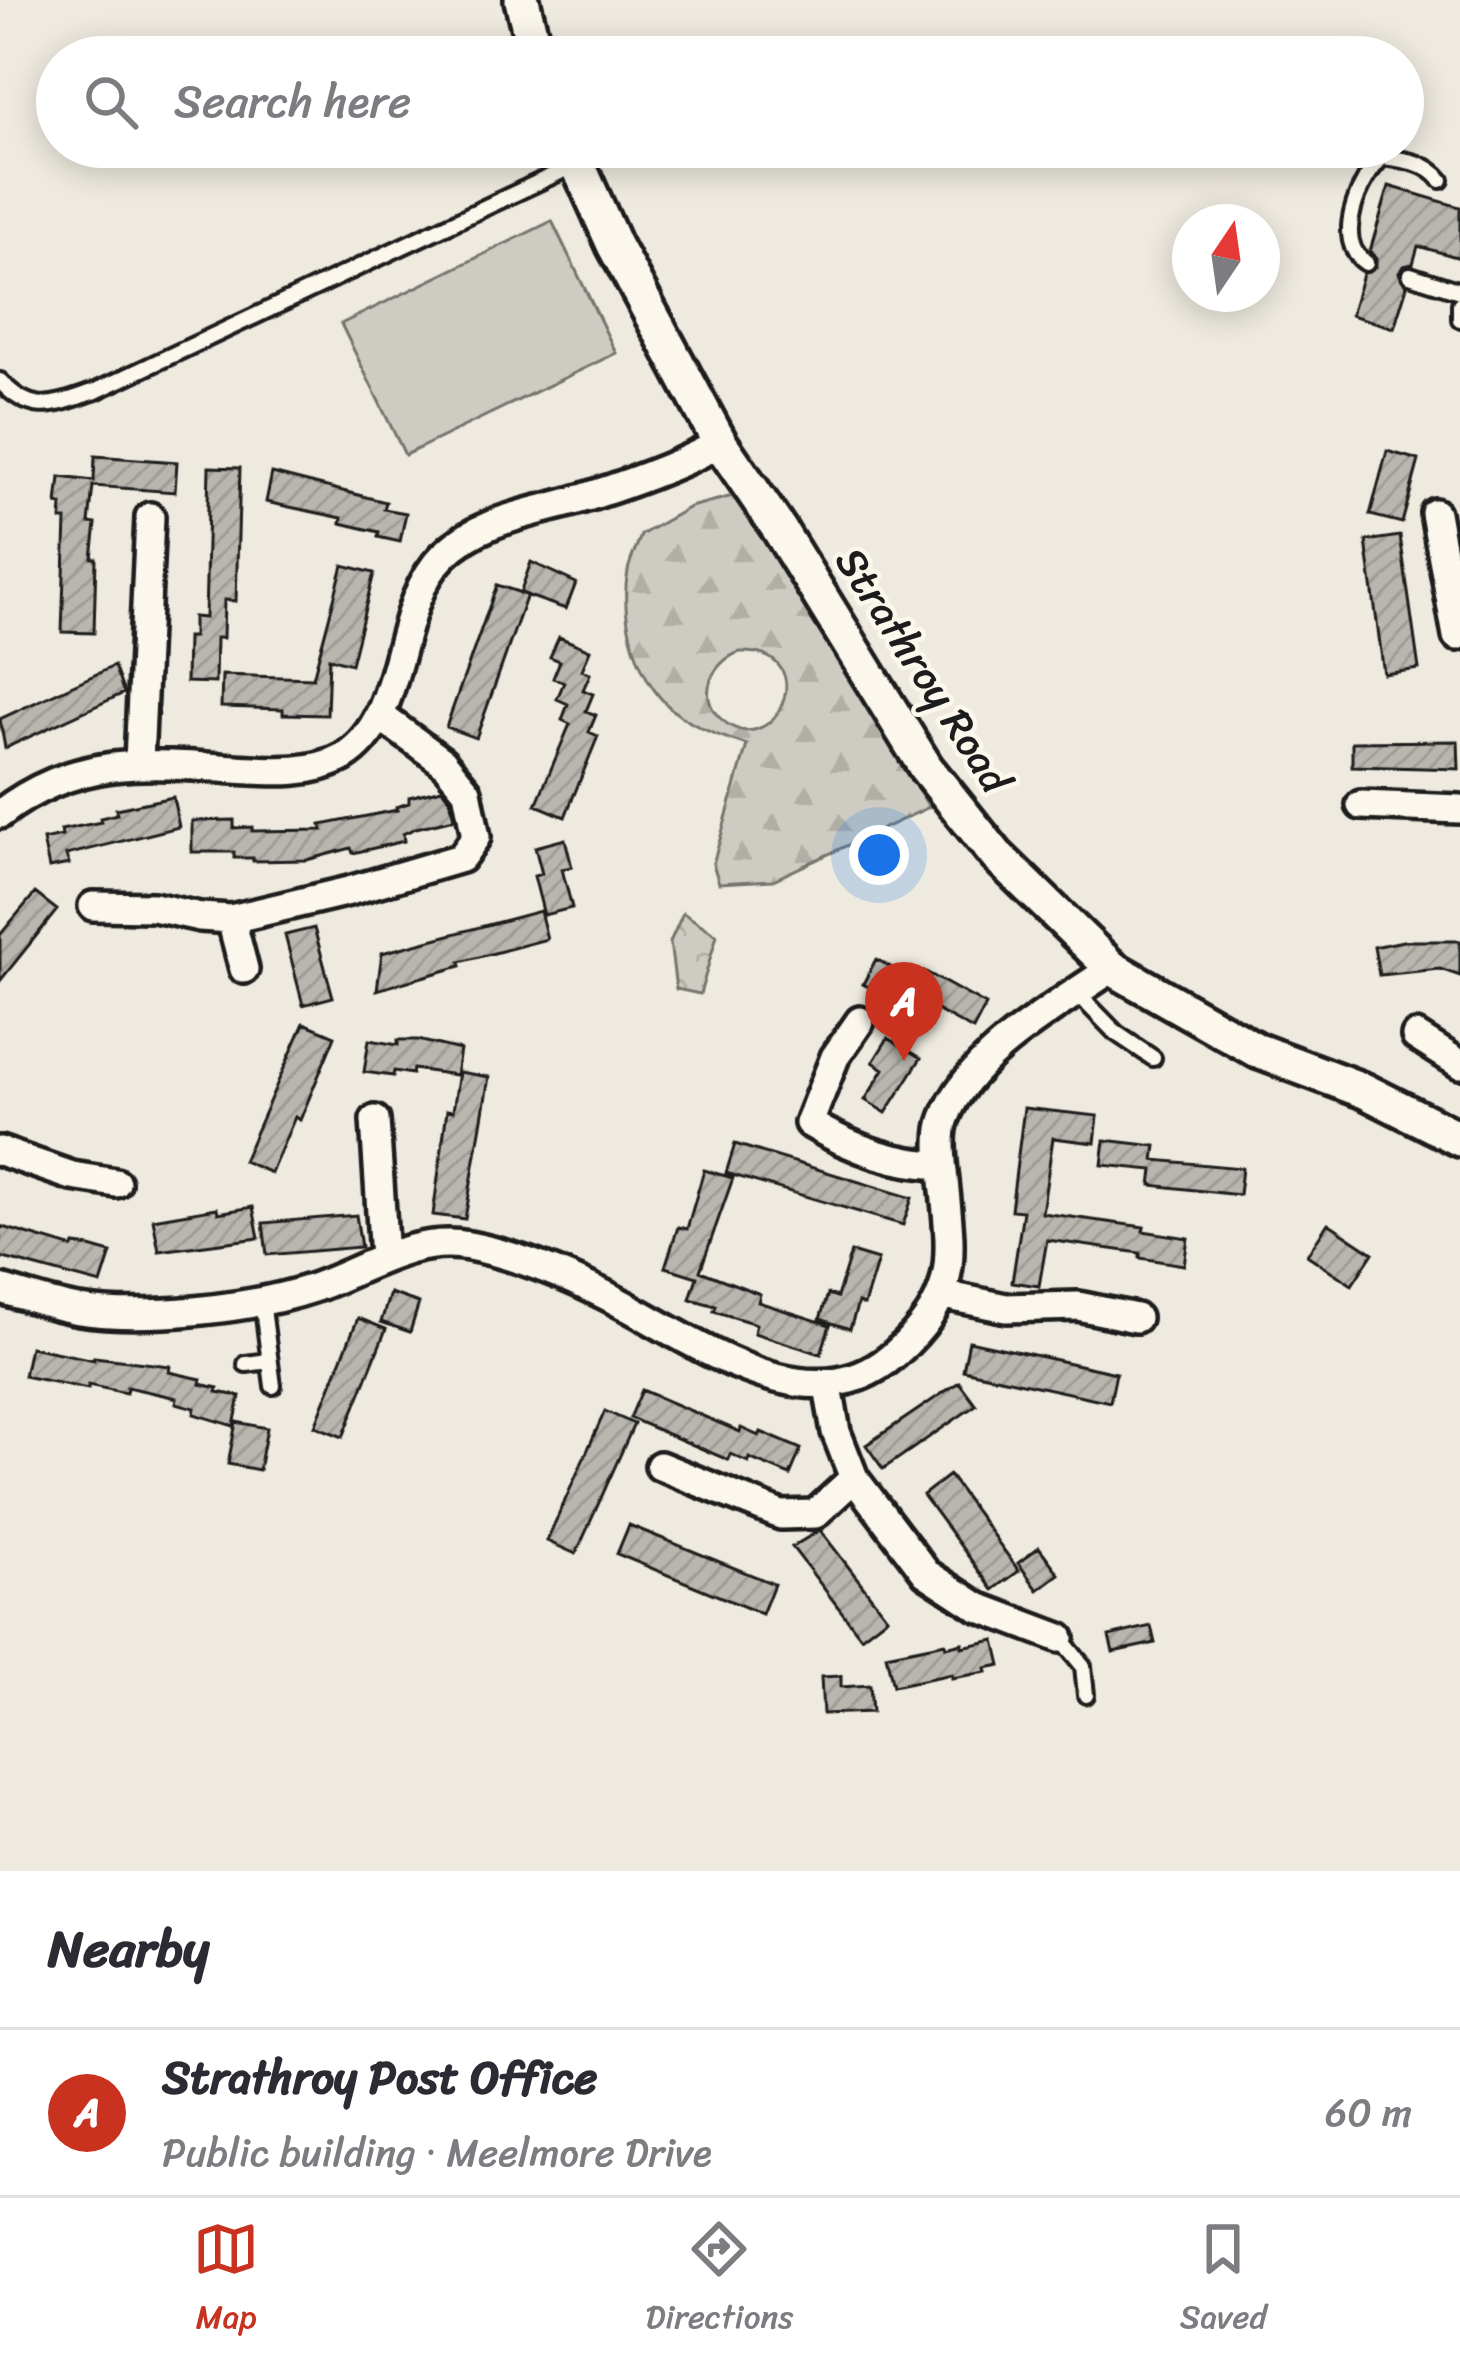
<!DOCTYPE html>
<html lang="en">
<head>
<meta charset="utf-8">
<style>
  :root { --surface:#fff; --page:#f7f7f7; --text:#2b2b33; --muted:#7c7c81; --line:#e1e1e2; --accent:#c8321e }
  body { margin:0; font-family:Sriracha,sans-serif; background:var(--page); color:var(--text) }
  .compass { position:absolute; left:1172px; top:204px; width:108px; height:108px; border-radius:50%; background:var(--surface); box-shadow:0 6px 30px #0003; rotate:13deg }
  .you { position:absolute; left:879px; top:855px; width:42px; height:42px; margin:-30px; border:9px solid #fff; border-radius:50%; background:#1a73e8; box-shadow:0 0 0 18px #1a73e833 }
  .badge { display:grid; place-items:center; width:78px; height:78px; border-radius:50%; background:var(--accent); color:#fff; font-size:39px; font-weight:700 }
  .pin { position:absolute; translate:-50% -99px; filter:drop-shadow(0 3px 6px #0008) }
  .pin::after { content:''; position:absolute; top:63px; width:42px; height:36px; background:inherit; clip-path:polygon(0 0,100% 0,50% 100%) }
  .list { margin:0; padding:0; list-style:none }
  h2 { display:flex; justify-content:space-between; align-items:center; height:156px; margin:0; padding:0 48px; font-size:51px }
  h2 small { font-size:39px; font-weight:400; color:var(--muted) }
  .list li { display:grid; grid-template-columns:78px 1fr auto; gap:36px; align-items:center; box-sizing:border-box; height:168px; padding:0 48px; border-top:3px solid var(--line) }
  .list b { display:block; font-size:45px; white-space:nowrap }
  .list p { margin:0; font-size:39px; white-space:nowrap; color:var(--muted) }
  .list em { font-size:39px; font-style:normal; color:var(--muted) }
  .icon { flex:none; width:66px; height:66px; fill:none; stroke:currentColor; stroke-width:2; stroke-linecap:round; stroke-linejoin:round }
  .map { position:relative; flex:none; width:1460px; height:1871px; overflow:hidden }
  .search { position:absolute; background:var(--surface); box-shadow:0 6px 30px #0003; left:36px; right:36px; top:36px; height:132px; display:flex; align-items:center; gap:30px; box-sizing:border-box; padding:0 42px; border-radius:66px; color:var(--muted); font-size:45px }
  .sheet { height:324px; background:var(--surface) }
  nav { display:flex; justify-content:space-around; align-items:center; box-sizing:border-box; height:168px; border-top:3px solid var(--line); background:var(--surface); font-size:33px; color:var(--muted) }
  nav a { display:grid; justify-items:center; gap:6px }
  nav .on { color:var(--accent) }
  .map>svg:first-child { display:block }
</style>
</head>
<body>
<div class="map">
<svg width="1460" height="1871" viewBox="0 0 1460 1871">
  <defs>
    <pattern id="forest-firs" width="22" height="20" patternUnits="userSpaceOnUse" patternTransform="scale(3)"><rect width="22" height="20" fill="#ceccc2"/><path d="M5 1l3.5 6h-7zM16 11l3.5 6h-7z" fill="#b0afa6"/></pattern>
    <pattern id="park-crowns" width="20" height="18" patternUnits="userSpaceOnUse" patternTransform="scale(3)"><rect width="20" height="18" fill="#ceccc2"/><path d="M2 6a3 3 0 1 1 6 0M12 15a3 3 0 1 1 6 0" fill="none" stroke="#b0afa6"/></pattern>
    <pattern id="building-hatch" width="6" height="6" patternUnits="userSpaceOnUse" patternTransform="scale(3)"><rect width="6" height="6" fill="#b9b6af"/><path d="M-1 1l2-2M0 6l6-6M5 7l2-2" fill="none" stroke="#9e9c96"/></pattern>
  </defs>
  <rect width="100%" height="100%" fill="#eeeadf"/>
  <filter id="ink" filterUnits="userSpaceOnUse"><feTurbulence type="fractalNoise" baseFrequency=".00833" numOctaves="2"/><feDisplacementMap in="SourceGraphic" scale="24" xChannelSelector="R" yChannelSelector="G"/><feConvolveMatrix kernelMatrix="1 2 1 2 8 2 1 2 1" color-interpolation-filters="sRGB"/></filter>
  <g filter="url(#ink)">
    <path fill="#ceccc2" stroke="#75746f" stroke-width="3" d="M 552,221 L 616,353 L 405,455 L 341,324 Z"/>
    <path fill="url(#forest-firs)" stroke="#75746f" stroke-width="3" fill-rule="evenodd" d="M 737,495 L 929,807 L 773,880 L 719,883 L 713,864 L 747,745 C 723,737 700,730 679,715 C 638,686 619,618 628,571 C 630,559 637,547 641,535 L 690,507 ZM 740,652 C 826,649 774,769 720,718 C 696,695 713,661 740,652 Z"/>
    <path fill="url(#park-crowns)" stroke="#75746f" stroke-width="3" d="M 683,913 L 717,935 L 700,994 L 676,989 L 670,942 Z"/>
    <path fill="url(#building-hatch)" stroke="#1c1c1c" stroke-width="3" d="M 1389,186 L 1460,207 L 1460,258 L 1418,246 L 1413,264 L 1403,266 L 1399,273 L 1407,286 L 1394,328 L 1351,315 L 1363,274 L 1376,267 L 1376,259 L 1370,251 Z
      M 1387,451 L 1419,460 L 1402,523 L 1370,515 Z
      M 95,456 L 177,462 L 175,492 L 93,486 L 89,523 L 96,524 L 92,558 L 96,558 L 94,633 L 62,632 L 66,520 L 61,520 L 62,505 L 57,504 L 60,477 L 94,481 Z
      M 209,467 L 240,468 L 236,601 L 224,600 L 223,638 L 216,638 L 215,683 L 186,682 L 187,637 L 193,637 L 193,617 L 205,618 Z
      M 272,473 L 386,502 L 384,509 L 406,513 L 400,542 L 378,537 L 379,532 L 341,523 L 342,518 L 266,502 Z
      M 1400,536 L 1419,669 L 1384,674 L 1366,541 Z
      M 531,562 L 576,583 L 566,609 L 520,593 Z
      M 343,565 L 374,573 L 351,664 L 329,658 L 327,715 L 283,714 L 283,709 L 221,707 L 222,675 L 313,678 Z
      M 497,585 L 527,595 L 476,738 L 446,727 Z
      M 559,637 L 590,650 L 582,670 L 590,674 L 583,690 L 593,694 L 586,711 L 596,715 L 589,732 L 598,736 L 565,817 L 536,805 L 570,724 L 562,720 L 568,704 L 557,699 L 564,682 L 553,678 L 560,661 L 550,657 Z
      M 114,666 L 124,693 L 5,748 L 0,719 Z
      M 1458,741 L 1459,769 L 1352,766 L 1352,742 Z
      M 442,789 L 450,799 L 454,819 L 416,828 L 403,834 L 404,841 L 353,853 L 351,848 L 307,860 L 253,861 L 253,858 L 234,858 L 234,852 L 192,852 L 192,821 L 234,820 L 234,828 L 252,827 L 252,831 L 323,830 L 321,825 L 397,810 L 396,807 L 409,803 L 409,797 Z
      M 173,797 L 179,827 L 66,855 L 69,864 L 49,868 L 43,840 L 62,836 L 61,830 L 101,822 L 100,818 L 117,814 L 116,809 Z
      M 565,839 L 572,867 L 562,869 L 572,908 L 544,915 L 534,876 L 542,874 L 535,847 Z
      M 35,893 L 57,910 L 0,981 L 0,935 Z
      M 540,911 L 547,939 L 460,962 L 461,966 L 377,990 L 382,953 Z
      M 314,928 L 333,997 L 303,1005 L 285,935 Z
      M 1403,941 L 1460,941 L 1460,976 L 1440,969 L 1379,975 L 1374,947 Z
      M 876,959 L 918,982 L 924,971 L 986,1005 L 973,1030 L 911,996 L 905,1006 L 863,984 Z
      M 304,1023 L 335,1036 L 300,1120 L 295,1117 L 271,1173 L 243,1161 Z
      M 888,1038 L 921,1058 L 886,1113 L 865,1100 L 884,1069 L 873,1062 Z
      M 369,1040 L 398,1045 L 398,1040 L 418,1040 L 460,1050 L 456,1075 L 413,1069 L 412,1074 L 394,1071 L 393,1076 L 364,1072 Z
      M 459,1072 L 489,1077 L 465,1219 L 433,1215 L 447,1110 L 453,1111 Z
      M 1024,1108 L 1098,1116 L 1095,1143 L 1053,1138 L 1042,1213 L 1144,1227 L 1143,1231 L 1188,1238 L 1184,1265 L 1140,1258 L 1140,1253 L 1047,1240 L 1039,1286 L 1012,1282 L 1023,1211 L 1011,1210 Z
      M 1105,1140 L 1156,1146 L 1154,1160 L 1242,1168 L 1239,1195 L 1151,1185 L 1153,1170 L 1102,1165 Z
      M 735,1144 L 912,1198 L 903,1225 L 726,1173 Z
      M 704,1170 L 733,1178 L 700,1271 L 760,1294 L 758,1302 L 830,1325 L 821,1354 L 754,1333 L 756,1324 L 714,1311 L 716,1306 L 690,1299 L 697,1277 L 665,1267 L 678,1227 L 687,1229 Z
      M 253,1207 L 259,1238 L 159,1251 L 153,1219 L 217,1208 L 218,1213 Z
      M 356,1215 L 361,1247 L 267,1255 L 263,1223 Z
      M 1328,1223 L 1373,1253 L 1352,1285 L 1307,1255 Z
      M 0,1226 L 73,1248 L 74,1245 L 90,1247 L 111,1253 L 101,1284 L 0,1257 Z
      M 851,1252 L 878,1260 L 864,1305 L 858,1303 L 850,1329 L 820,1319 L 828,1294 L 837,1297 Z
      M 390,1293 L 419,1303 L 410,1332 L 381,1322 Z
      M 358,1318 L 386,1329 L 343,1437 L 315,1426 Z
      M 969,1341 L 1116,1373 L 1110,1402 L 963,1370 Z
      M 30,1347 L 94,1360 L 94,1357 L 170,1366 L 169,1372 L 201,1379 L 200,1384 L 218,1388 L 217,1392 L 240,1396 L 234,1426 L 194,1414 L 195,1408 L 176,1403 L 177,1398 L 127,1387 L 126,1393 L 88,1385 L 88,1389 L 24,1376 Z
      M 959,1382 L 976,1405 L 883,1469 L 866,1445 Z
      M 642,1390 L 740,1432 L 741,1428 L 759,1436 L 761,1432 L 801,1449 L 790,1475 L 749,1458 L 748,1462 L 730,1454 L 728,1460 L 630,1418 Z
      M 605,1411 L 634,1424 L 576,1554 L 547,1541 Z
      M 236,1422 L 267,1428 L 259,1470 L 228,1464 Z
      M 949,1475 L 1019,1571 L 993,1590 L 923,1495 Z
      M 629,1525 L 774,1584 L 762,1614 L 617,1554 Z
      M 820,1530 L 887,1617 L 861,1637 L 792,1547 Z
      M 1039,1547 L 1059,1574 L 1038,1590 L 1018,1563 Z
      M 1151,1626 L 1155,1643 L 1113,1652 L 1109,1636 Z
      M 995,1640 L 1001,1665 L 986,1668 L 987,1672 L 952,1678 L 952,1674 L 893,1686 L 886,1655 L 945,1643 L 946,1647 L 962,1643 L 962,1647 Z
      M 841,1676 L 841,1687 L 870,1685 L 872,1712 L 823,1714 L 821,1677 Z"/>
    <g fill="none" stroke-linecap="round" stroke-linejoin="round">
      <g stroke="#1c1c1c" stroke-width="22">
        <path id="service" d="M 1366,263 C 1332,242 1359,178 1383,157 C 1405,160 1427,162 1441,180
          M 1410,275 L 1460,291
          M 1460,304 L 1460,319
          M 0,381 C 33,417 54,405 96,391 L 577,164
          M 1077,993 L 1116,1033 L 1153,1058
          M 262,1301 L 273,1386
          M 246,1364 L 269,1361
          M 1060,1638 L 1083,1666 L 1086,1695"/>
      </g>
      <g stroke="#1c1c1c" stroke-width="36">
        <path id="minor" d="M 1435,513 L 1457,636
          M 139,762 L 150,517
          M 1361,805 L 1460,809
          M 0,814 C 74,756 147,762 235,769 C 270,771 311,775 343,757 C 408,718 391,608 443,556 C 484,515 541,513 593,495 C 636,481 681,465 720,443
          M 93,906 L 154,907 L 200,917 L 231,919 L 349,891 L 461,858 L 476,837 L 467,791 L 443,762 L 379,715
          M 231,919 L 244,969
          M 860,1021 L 835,1057 L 809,1123 C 849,1147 895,1164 942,1165
          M 1416,1036 L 1460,1064
          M 375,1120 L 384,1258
          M 0,1151 L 72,1176 L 116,1183
          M 0,1289 C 26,1296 53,1306 79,1310 C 144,1320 251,1309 313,1288 C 363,1271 413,1235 469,1246 C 512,1254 557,1272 597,1291 C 683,1331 805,1434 895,1354 C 959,1297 952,1259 944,1181 C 942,1162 938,1135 945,1118 C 969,1054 1058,1006 1112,968
          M 944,1295 L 1006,1308 L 1078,1306 L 1136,1318
          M 828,1387 L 836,1432 L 854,1478 L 926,1573 L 978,1607 L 1060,1638
          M 660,1466 L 781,1515 L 815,1514 L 854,1478"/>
      </g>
      <g stroke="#1c1c1c" stroke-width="42">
        <path id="tertiary" d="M 522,0 L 536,57
          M 570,147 L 614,245 L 720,443 L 779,529 L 926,768 L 996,855 L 1112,968 L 1258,1051 L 1365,1091 L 1460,1139"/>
      </g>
      <use href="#service" stroke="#fbf7ec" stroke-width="14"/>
      <use href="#minor" stroke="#fbf7ec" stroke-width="27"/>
      <use href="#tertiary" stroke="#fbf7ec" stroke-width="33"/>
    </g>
  </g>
  <g text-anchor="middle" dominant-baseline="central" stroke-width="9" stroke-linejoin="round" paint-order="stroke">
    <g font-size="42" fill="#1c1c1c" stroke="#fbf7ec">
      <text transform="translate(923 670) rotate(57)">Strathroy Road</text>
    </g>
  </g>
</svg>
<svg class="compass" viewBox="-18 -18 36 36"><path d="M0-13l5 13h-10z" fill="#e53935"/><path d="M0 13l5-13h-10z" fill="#7c7c81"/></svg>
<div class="you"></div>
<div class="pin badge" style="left:904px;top:1061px">A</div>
<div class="search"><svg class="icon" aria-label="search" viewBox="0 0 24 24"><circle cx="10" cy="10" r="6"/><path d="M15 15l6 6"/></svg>Search here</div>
</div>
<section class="sheet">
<h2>Nearby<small></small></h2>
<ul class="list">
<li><span class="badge">A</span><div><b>Strathroy Post Office</b><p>Public building · Meelmore Drive</p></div><em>60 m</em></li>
</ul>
</section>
<nav>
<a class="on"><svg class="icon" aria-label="map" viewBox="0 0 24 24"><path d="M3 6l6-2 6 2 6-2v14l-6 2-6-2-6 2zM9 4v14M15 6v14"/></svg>Map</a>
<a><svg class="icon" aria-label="directions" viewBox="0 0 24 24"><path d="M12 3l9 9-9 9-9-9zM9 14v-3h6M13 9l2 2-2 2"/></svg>Directions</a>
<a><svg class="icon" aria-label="saved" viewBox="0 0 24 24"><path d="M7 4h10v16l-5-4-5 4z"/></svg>Saved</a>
</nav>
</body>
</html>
